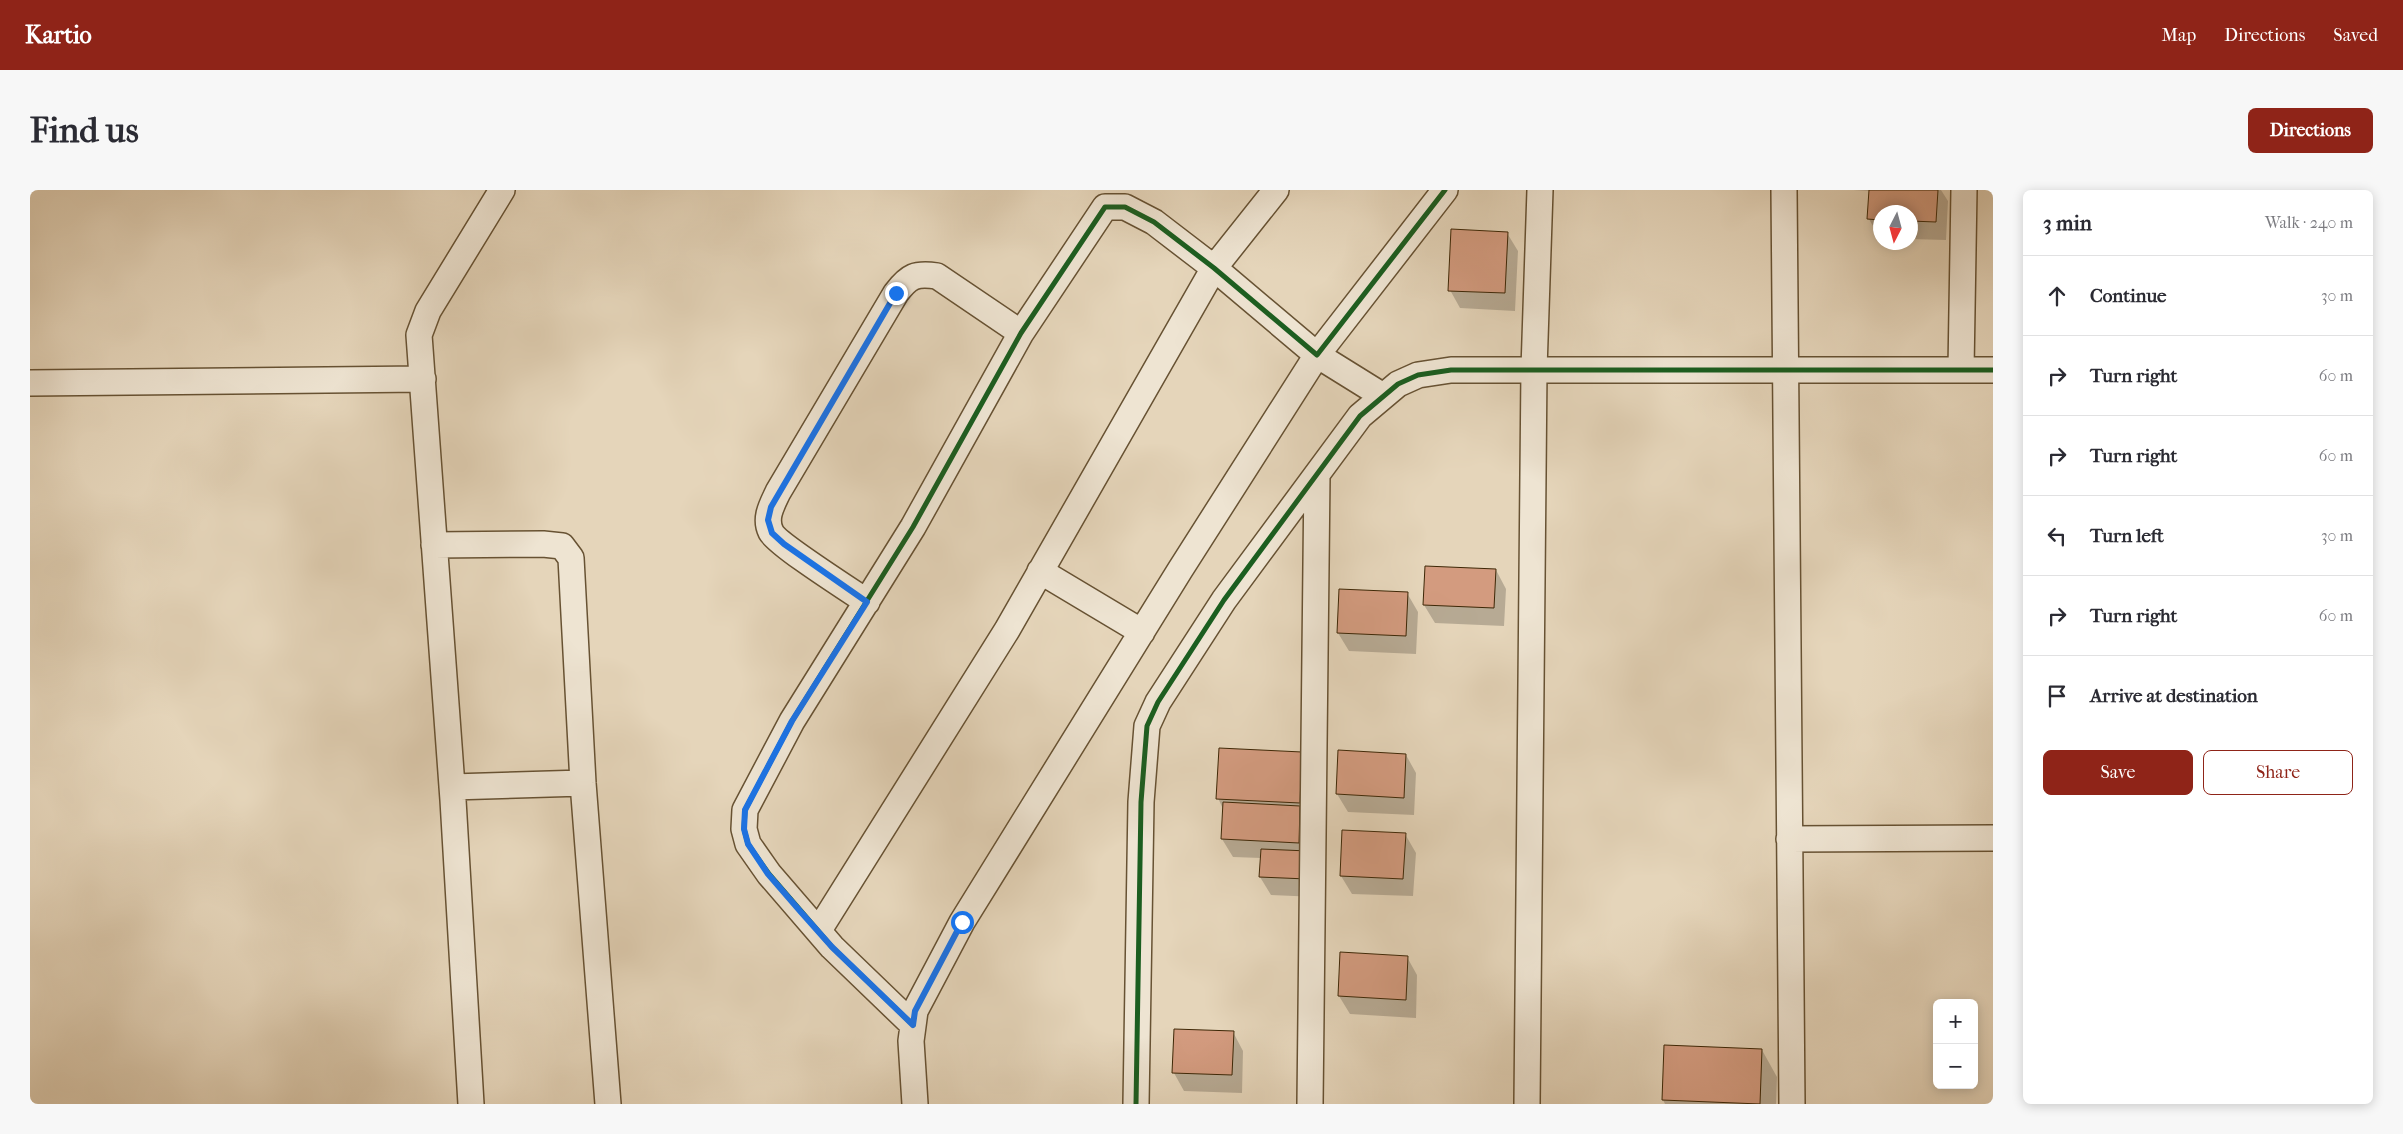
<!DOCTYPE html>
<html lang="en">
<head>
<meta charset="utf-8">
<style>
  :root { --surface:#fff; --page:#f7f7f7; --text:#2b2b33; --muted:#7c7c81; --line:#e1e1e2; --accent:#8f2418 }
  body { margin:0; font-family:"IM FELL French Canon",serif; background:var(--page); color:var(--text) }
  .controls { position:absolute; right:15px; bottom:15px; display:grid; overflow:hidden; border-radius:8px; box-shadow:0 2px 12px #0003 }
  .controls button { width:45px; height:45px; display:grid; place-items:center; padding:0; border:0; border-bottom:1px solid var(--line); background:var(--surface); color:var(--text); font:25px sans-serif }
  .compass { position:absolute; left:1843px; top:15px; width:45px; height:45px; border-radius:50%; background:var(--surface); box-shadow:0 2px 12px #0003; rotate:186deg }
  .stop { position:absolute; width:15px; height:15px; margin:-11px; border:4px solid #1a73e8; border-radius:50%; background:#fff }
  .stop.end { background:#1a73e8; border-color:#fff; box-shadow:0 1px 5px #0008 }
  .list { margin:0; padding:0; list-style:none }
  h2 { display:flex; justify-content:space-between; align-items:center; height:65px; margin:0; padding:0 20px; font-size:21px }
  h2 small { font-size:16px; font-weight:400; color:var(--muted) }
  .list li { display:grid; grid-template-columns:32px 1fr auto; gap:15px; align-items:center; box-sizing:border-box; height:80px; padding:0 20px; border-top:1px solid var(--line) }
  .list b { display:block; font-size:19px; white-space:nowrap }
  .list em { font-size:16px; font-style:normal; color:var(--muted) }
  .actions { display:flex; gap:10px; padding:15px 20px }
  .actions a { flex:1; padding:11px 0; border:1px solid var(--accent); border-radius:8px; text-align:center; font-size:18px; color:var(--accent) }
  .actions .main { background:var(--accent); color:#fff }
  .icon { flex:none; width:28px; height:28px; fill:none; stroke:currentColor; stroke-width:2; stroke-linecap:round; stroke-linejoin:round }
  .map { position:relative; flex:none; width:1963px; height:914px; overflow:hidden; border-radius:8px }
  header { display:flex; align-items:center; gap:30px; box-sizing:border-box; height:70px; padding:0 25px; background:var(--accent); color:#fff }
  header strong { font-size:24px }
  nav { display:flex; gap:28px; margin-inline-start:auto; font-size:18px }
  .intro { display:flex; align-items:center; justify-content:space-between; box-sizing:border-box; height:120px; padding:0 30px }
  h1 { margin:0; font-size:35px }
  .button { padding:12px 22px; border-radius:8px; background:var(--accent); color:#fff; font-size:18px; font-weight:700 }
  main { display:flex; gap:30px; padding:0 30px }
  aside { flex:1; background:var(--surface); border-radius:8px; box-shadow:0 2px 12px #0003 }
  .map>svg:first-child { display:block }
</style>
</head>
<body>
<header>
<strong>Kartio</strong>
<nav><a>Map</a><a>Directions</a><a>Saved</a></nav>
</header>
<div class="intro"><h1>Find us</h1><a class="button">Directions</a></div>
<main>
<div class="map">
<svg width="1963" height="914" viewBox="0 0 1963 914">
  <rect width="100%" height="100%" fill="#e5d5ba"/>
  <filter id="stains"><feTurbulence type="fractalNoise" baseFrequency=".004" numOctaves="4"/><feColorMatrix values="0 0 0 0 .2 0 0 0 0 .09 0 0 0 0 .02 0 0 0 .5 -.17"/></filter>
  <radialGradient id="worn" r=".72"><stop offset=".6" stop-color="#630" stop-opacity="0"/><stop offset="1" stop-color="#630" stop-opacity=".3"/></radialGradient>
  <path fill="#0003" d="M 1823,0 L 1911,0 L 1918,11 L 1916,50 L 1880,49 L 1880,22 L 1850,22 L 1849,47 L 1839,29 L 1840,1 Z
    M 1477,43 L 1488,61 L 1485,121 L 1430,118 L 1420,100 Z
    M 1466,380 L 1476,399 L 1474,436 L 1405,433 L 1394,415 Z
    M 1377,403 L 1388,422 L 1386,464 L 1319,461 L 1308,443 Z
    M 1309,562 L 1376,565 L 1386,583 L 1384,625 L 1318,622 L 1307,604 Z
    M 1271,563 L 1287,707 L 1241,705 L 1230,687 L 1231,668 L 1203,667 L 1192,649 L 1193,619 L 1188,608 Z
    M 1375,644 L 1386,663 L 1383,706 L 1322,704 L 1311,686 Z
    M 1311,764 L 1377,767 L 1387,785 L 1386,828 L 1320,824 L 1309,806 Z
    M 1203,842 L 1213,861 L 1212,903 L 1154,901 L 1144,883 Z
    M 1732,860 L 1747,887 L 1746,914 L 1635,914 L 1633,910 Z"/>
  <path fill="#d39b7f" stroke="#3d2706" d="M 1839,0 L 1908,0 L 1906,32 L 1880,31 L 1880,22 L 1850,22 L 1850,30 L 1837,29 Z
    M 1421,39 L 1478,42 L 1475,103 L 1418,101 Z
    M 1395,376 L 1466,379 L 1464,418 L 1393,415 Z
    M 1309,399 L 1378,402 L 1376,446 L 1307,443 Z
    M 1189,558 L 1272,562 L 1270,613 L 1186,609 Z
    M 1308,560 L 1376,564 L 1374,608 L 1306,604 Z
    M 1193,612 L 1270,616 L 1269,653 L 1191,649 Z
    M 1312,640 L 1376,643 L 1373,689 L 1310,686 Z
    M 1231,659 L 1278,661 L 1277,689 L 1229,687 Z
    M 1310,762 L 1378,766 L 1376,810 L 1308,806 Z
    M 1144,839 L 1204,841 L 1202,885 L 1142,883 Z
    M 1634,855 L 1732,859 L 1730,914 L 1632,910 Z"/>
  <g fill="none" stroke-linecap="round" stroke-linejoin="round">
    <g stroke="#675233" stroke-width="28">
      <path id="minor" d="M 1754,0 L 1762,914
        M 1931,179 L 1934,0
        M 0,193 L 393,189
        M 404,355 L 513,354 L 532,356 L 541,368 L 553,593 L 578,914
        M 1010,381 L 1112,442
        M 837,412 C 821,401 747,354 741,342 C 734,328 742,315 748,302 L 866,103 C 879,86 885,83 907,86 L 991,143
        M 422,597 L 553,593
        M 1759,649 L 1963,648
        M 789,740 L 977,440 L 1184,78 L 1246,0
        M 883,835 L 802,757 L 739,684 L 718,654 L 714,639 L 715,620 L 762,531 L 883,337 L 991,143 L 1075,17 L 1095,17 L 1124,32 L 1184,78 L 1287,165 L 1415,0
        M 441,914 L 423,610 L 389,145 L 398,121 L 472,0
        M 885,914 L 881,851 L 885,821 L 932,732 L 1150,380 L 1287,165 L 1353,206
        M 1106,914 L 1111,612 L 1117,536 L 1128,512 L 1194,410 L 1330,226 L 1368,194 L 1388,185 L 1421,180 L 1963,180
        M 1280,914 L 1287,285
        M 1497,914 L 1504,179 L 1510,0"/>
    </g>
    <use href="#minor" stroke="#eee4d2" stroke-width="25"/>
    <g stroke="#eee4d2" stroke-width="8">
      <path id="cycleway" d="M 883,835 L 802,757 L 739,684 L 718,654 L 714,639 L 715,620 L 762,531 L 883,337 L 991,143 L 1075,17 L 1095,17 L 1124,32 L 1184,78 L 1287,165 L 1415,0
        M 1106,914 L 1111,612 L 1117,536 L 1128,512 L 1194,410 L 1330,226 L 1368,194 L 1388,185 L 1421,180 L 1963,180"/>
    </g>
    <use href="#cycleway" stroke="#1b5e20" stroke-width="5"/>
  </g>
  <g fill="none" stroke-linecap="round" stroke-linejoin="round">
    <path stroke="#1a73e8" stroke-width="6" d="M 866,103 L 741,317 L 738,330 L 742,343 L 754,354 L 837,412 L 762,531 L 715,620 L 714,639 L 718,654 L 738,684 L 770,721 L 802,757 L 883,835 L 885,821 L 932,732"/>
  </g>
  <rect width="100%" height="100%" filter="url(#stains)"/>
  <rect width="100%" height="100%" fill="url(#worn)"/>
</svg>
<div class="controls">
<button>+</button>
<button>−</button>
</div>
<svg class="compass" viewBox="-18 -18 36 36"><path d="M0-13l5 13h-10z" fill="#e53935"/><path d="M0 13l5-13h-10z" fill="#7c7c81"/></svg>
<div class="stop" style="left:932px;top:732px"></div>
<div class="stop end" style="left:866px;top:103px"></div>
</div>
<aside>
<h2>3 min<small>Walk · 240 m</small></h2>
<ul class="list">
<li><svg class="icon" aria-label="ahead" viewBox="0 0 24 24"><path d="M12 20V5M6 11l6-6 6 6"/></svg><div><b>Continue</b></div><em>30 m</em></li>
<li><svg class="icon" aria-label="right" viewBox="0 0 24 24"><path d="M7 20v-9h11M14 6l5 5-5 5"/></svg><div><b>Turn right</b></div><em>60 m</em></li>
<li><svg class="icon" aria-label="right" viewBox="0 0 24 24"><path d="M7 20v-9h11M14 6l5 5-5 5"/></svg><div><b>Turn right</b></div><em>60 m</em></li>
<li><svg class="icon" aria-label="left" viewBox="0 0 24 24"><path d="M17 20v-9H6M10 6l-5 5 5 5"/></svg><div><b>Turn left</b></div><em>30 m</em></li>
<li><svg class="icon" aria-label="right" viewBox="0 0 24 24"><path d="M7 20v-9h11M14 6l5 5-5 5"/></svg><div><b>Turn right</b></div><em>60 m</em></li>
<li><svg class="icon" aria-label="arrive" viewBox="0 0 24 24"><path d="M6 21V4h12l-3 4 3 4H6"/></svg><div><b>Arrive at destination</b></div></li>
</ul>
<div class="actions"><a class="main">Save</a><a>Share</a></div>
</aside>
</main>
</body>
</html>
